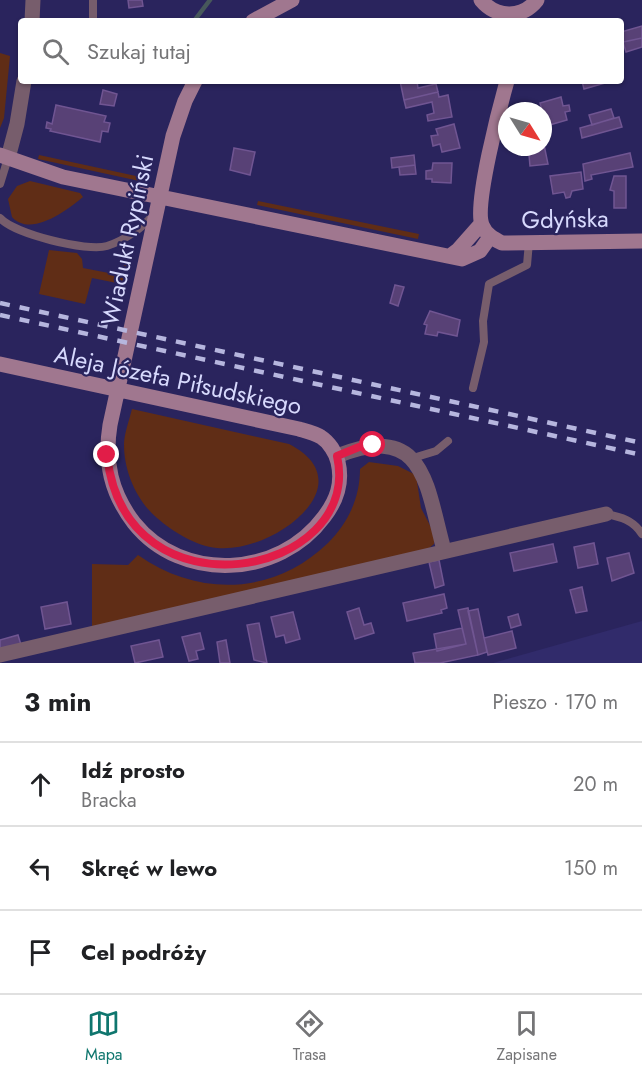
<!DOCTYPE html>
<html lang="pl">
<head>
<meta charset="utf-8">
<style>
  :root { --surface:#fff; --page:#f6f6f6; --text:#202124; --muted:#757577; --line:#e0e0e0; --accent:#0f766e }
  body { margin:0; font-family:Jost,sans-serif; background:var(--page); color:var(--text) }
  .compass { position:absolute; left:498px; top:102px; width:54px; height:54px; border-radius:50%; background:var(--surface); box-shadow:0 2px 4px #0004; rotate:127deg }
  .stop { position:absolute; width:18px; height:18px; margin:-14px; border:4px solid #e11d48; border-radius:50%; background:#fff }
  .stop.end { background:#e11d48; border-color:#fff; box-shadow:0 2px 6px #0008 }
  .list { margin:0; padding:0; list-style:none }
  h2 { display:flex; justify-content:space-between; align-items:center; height:78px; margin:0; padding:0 24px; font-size:26px }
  h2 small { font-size:20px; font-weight:400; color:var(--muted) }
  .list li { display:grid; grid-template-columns:39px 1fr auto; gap:18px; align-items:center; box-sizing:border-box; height:84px; padding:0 24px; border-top:2px solid var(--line) }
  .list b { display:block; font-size:22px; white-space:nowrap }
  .list p { margin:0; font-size:20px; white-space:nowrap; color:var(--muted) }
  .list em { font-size:20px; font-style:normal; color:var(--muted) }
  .icon { flex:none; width:33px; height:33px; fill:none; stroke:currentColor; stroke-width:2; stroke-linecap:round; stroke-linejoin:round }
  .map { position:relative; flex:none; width:642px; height:663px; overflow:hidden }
  .search { position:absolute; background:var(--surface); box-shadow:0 2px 4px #0004; left:18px; right:18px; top:18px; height:66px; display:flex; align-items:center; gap:15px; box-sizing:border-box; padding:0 21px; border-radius:6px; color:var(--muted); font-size:22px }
  .sheet { height:330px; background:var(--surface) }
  nav { display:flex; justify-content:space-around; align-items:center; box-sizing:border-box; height:84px; border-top:2px solid var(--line); background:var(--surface); font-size:16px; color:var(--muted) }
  nav a { display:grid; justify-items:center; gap:3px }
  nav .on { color:var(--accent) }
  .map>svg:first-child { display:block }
</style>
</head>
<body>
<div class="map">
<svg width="642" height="663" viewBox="0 0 642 663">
  <rect width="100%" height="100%" fill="#2a245d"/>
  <path fill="#312b6b" d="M 642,621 L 642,663 L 493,663 Z"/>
  <path fill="#602d16" d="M 0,53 L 10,56 L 4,118 L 0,128 Z
    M 39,155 L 136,176 L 146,178 L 144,182 L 38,159 Z
    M 30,181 L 80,193 L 83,197 C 67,210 31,238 12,217 L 8,199 L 17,186 Z
    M 258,201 L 419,234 L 418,239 L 257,205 Z
    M 49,250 L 77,253 L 82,259 L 83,268 L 119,275 L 129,255 L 122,284 L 92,278 L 85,304 L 39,294 Z
    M 132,409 L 289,444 C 367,484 272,554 217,548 C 196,546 173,532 157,518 C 137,501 124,472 124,445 C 124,434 129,421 132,409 Z
    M 369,462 L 398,466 L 416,475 L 421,508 L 434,533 L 434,544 L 428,549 L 92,628 L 92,564 L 128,565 L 138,555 C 199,598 274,595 328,543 C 348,523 360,498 360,469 Z"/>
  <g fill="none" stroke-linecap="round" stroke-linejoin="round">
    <path stroke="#47585b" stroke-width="4.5" d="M 194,21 L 210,0"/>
  </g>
  <path fill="#584176" stroke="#705592" stroke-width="1.5" d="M 128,0 L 142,0 L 143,6 L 129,8 Z
    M 642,26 L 642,38 L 623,42 L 621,32 Z
    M 642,38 L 642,47 L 626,52 L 623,42 Z
    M 400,81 L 417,81 L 418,88 L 436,84 L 438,92 L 404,100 Z
    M 582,81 L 612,81 L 584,89 Z
    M 103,90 L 117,94 L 114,106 L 100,104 Z
    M 438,92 L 439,97 L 448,95 L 452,117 L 428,121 L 427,115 L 434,113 L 432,102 L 406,108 L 404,100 Z
    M 561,97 L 563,106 L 569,105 L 570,111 L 565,112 L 567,120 L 546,126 L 540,103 Z
    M 56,105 L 106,116 L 104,122 L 110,123 L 108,132 L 102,131 L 100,142 L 50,131 L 51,129 L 46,128 L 47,122 L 52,124 Z
    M 611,109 L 614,118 L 592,125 L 589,115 Z
    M 619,117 L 622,127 L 582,138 L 580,128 Z
    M 454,124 L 460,148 L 442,152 L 440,144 L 433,146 L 431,136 L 438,135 L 436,129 Z
    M 543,140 L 548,164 L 530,166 L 529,155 L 525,155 L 524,150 L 543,147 Z
    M 234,148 L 255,152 L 250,175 L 230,170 Z
    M 630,153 L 633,167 L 591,175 L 592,179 L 585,181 L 583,164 Z
    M 414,155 L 415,165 L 392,168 L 391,158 Z
    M 433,163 L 452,163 L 451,183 L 432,182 L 432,179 L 426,179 L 426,171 L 432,170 Z
    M 415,165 L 416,174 L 400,175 L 399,167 Z
    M 581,172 L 583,189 L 572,191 L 570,197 L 566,198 L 564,192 L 553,194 L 550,176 Z
    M 614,176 L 626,176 L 626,208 L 614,208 L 614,191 L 610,190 Z
    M 395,285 L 404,287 L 398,306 L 390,303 Z
    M 430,311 L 460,320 L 457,336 L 438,332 L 437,336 L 425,334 L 427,325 L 424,324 Z
    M 594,543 L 598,564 L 578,568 L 574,547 Z
    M 553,544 L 557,562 L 514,571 L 510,553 Z
    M 629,553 L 634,573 L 612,581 L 607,558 Z
    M 439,560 L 444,585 L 435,588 L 429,562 Z
    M 582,587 L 587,611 L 576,613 L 570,590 Z
    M 444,594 L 447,608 L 441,610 L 442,613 L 407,621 L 403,603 Z
    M 67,602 L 71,624 L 45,629 L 41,607 Z
    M 359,608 L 364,625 L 371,623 L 374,633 L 355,639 L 347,612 Z
    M 468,608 L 478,655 L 440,663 L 415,663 L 413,653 L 466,644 L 458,610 Z
    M 478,609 L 487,652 L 478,655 L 468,611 Z
    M 293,612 L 300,639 L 286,643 L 284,635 L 276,637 L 271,617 Z
    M 518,614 L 521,625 L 511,628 L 508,617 Z
    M 259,623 L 267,663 L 254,660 L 247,625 Z
    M 462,628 L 466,644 L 437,651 L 434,634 Z
    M 512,631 L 516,648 L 488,655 L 484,638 Z
    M 200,633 L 204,649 L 196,651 L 198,659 L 189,661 L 182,637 Z
    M 18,635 L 21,645 L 0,649 L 0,640 Z
    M 159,640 L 163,657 L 135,663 L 131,646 Z
    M 226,640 L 230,663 L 220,663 L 217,642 Z"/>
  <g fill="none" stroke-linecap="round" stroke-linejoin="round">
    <path stroke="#775d6c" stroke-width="8" d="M 93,21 L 93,0
      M 0,184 L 8,158
      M 0,218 C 14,234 87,252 107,246 C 123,241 143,228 153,215
      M 473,388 L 484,342 L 483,321 L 489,284 L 527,265 L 529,242
      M 413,458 L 436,451 L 448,441
      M 606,514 C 621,517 633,520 642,534"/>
    <path stroke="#775d6c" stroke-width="15" d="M 32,21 L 33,0
      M 8,158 L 17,124 L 24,81
      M 337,456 C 425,421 426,485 444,550
      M 0,655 L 606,514"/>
    <path stroke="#a0778f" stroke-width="15" d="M 481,0 C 496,18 522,19 537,0
      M 253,21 L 292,0
      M 507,81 C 500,106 474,205 482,225 C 486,235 494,239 502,243 L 642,241
      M 0,155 L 63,177 L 462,259 L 480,251 L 490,237
      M 450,256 L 458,250 L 481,224
      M 0,364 L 299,429 C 306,431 315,433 321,437 C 329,442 336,453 338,462 C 343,483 337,500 324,517 C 279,578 182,583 134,523 C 111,493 104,462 110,425 L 173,136 L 185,101 L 195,81"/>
    <path stroke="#b6b6de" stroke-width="4.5" stroke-dasharray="10 10" stroke-linecap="butt" d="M 0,303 L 642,443
      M 0,315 L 642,455"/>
  </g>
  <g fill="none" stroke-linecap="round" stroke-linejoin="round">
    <path stroke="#e11d48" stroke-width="8" d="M 107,455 C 125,624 364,576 337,456 L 359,447 L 373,445"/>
  </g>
  <g text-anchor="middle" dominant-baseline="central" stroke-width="4.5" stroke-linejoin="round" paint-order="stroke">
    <g font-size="24" fill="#d7d9fd" stroke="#2a245d">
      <text transform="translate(565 219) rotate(-1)">Gdyńska</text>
      <text transform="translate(127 240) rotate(-78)">Wiadukt Rypiński</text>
      <text transform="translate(178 380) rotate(12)">Aleja Józefa Piłsudskiego</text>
    </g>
  </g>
</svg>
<svg class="compass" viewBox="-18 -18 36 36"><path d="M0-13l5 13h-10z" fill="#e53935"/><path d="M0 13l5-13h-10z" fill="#757577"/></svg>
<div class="stop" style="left:373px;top:445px"></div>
<div class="stop end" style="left:107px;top:455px"></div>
<div class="search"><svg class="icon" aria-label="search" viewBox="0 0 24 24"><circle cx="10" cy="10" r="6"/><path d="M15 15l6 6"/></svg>Szukaj tutaj</div>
</div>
<section class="sheet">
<h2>3 min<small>Pieszo · 170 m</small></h2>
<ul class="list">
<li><svg class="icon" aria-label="ahead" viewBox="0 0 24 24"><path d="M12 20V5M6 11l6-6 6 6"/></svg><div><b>Idź prosto</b><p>Bracka</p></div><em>20 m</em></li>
<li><svg class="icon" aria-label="left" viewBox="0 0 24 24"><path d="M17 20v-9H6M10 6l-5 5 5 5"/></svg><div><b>Skręć w lewo</b></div><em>150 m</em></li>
<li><svg class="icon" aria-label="arrive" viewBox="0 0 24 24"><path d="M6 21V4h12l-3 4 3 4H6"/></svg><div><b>Cel podróży</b></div></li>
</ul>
</section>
<nav>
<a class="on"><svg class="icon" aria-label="map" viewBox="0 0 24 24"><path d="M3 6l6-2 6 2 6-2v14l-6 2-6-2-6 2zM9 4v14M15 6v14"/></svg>Mapa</a>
<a><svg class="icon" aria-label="directions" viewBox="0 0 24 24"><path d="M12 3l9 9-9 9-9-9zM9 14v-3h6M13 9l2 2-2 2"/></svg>Trasa</a>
<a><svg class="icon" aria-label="saved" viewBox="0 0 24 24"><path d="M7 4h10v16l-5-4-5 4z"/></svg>Zapisane</a>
</nav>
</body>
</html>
